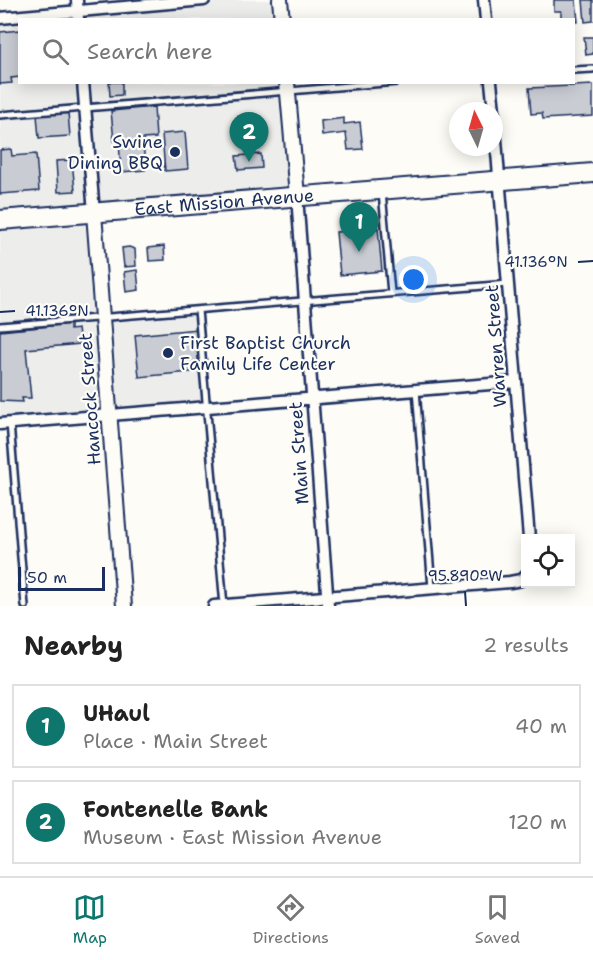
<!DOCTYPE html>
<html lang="en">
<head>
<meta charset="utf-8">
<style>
  :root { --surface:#fff; --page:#f6f6f6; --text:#222; --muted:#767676; --line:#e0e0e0; --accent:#0f766e }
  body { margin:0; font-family:"Shantell Sans",sans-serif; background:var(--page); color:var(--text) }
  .controls { position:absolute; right:18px; bottom:18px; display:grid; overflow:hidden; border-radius:0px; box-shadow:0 3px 15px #0003 }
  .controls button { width:54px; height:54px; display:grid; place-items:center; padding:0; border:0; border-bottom:2px solid var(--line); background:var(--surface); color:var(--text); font:30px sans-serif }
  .compass { position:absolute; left:449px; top:102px; width:54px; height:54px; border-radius:50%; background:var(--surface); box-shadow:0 3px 15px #0003; rotate:355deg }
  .scale { position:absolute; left:18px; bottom:15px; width:87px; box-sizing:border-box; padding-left:6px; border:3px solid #1b2f5e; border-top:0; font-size:16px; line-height:21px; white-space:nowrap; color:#1b2f5e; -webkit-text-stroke:4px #fdfcf7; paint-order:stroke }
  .you { position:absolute; left:414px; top:280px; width:21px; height:21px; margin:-15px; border:4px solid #fff; border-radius:50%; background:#1a73e8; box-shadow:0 0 0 9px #1a73e833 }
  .badge { display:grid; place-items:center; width:39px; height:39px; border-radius:50%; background:var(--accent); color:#fff; font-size:20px; font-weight:700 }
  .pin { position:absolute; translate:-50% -50px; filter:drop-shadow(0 2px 3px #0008) }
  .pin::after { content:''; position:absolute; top:32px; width:21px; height:18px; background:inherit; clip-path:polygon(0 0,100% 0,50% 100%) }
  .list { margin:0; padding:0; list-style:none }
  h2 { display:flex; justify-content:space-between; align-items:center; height:78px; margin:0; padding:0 24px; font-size:26px }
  h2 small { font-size:20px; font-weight:400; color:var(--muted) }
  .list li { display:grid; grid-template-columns:39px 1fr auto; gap:18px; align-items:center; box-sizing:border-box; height:84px; margin:0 12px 12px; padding:0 12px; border:2px solid var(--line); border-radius:0px }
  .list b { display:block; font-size:22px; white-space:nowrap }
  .list p { margin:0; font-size:20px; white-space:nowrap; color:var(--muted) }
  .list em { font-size:20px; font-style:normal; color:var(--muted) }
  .icon { flex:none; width:33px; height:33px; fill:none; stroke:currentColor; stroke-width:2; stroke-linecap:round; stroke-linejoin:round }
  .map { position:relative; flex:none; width:593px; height:606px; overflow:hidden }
  .search { position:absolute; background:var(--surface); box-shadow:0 3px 15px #0003; left:18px; right:18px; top:18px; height:66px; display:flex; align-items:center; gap:15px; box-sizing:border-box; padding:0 21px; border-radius:0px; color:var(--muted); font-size:22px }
  .sheet { height:270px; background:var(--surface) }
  nav { display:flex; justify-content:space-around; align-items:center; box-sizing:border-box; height:84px; border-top:2px solid var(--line); background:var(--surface); font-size:16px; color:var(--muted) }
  nav a { display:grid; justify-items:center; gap:3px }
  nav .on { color:var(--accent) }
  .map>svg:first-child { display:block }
</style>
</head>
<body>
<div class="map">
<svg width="593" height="606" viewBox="0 0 593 606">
  <rect width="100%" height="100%" fill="#fdfcf7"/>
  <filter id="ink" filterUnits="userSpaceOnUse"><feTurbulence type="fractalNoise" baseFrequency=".0167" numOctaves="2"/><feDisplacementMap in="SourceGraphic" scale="12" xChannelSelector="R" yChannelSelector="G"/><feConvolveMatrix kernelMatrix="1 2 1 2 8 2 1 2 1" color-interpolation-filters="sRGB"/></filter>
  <g filter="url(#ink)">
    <path fill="#edeeec" d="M 208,0 L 280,0 L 282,19 L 20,20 L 20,82 L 287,83 L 297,196 L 94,213 L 102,316 L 198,310 L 207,407 L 0,425 L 0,18 Z"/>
    <path fill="#c9ccd3" stroke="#1b2f5e" stroke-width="1.5" d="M 554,0 L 576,0 L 578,22 L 561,20 L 561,11 L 554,11 Z
      M 583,0 L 593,0 L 593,21 L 585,22 Z
      M 20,30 L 20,77 L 11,78 L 12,83 L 0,84 L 0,32 Z
      M 584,37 L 593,37 L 593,54 L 586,55 Z
      M 109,82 L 122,82 L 122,95 L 110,96 Z
      M 593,85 L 593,116 L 543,119 L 542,113 L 531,114 L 529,88 Z
      M 154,107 L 156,138 L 143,139 L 145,170 L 121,172 L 119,141 L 114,141 L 111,111 Z
      M 68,113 L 70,136 L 39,138 L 37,115 Z
      M 344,118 L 344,124 L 360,122 L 363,149 L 348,150 L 346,133 L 322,136 L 321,121 Z
      M 185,132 L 188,169 L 165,171 L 162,134 Z
      M 11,149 L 12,156 L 36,154 L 39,191 L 0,194 L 0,150 Z
      M 261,154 L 262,168 L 238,170 L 236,156 Z
      M 72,160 L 75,191 L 58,192 L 56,161 Z
      M 378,228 L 382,271 L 340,275 L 336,232 Z
      M 164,246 L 165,260 L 149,261 L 148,248 Z
      M 129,247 L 135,249 L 136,266 L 124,267 L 122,248 Z
      M 137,270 L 139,290 L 126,292 L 124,272 Z
      M 70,324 L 70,330 L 78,329 L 80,344 L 26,349 L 31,398 L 22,398 L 23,402 L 0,401 L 0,331 Z
      M 197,329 L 200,371 L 139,377 L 135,335 Z"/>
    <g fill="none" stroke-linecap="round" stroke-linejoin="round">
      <g stroke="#1b2f5e" stroke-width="10">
        <path id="service" d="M 574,70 L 593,69
          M 0,115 L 397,82
          M 382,192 L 391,293
          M 198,310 L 224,606
          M 0,326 L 508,284
          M 416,390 L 432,588
          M 10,423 L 25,606"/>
      </g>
      <g stroke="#1b2f5e" stroke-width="15">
        <path id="minor" d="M 77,0 L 78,20
          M 484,0 L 486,20
          M 0,18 L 204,0
          M 83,82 L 94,213
          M 491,82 L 494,111
          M 494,116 L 529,538
          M 297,196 L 328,606
          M 0,424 L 515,382
          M 214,606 L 510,582 L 521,580 L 526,575"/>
      </g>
      <g stroke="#1b2f5e" stroke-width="18">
        <path id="tertiary" d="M 280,0 L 282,20
          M 287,82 L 297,196
          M 94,213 L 124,606"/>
      </g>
      <g stroke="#1b2f5e" stroke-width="22">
        <g id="primary">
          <path id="s1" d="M 0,220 L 593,173"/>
        </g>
      </g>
      <use href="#service" stroke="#fdfcf7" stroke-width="5"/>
      <use href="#minor" stroke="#fdfcf7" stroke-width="10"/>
      <use href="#tertiary" stroke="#fdfcf7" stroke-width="14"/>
      <use href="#primary" stroke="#fdfcf7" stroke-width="18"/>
    </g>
  </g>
  <path fill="none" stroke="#1b2f5e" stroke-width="2" d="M 578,262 L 593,261M 0,312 L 15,311M 465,591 L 466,606"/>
  <g fill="#1b2f5e" stroke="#fdfcf7" stroke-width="2">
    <circle cx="175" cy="152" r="6"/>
    <circle cx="168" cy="353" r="6"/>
  </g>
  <g text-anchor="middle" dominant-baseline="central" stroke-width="4.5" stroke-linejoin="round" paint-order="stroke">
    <g font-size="18" fill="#1b2f5e" stroke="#fdfcf7" text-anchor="end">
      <text x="163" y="142">Swine<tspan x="163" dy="21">Dining BBQ</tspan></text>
      <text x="180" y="343" text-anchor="start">First Baptist Church<tspan x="180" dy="21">Family Life Center</tspan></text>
    </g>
    <g font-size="18" fill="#1b2f5e" stroke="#fdfcf7">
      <text stroke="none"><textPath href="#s1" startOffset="225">East Mission Avenue</textPath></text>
      <text transform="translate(496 346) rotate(-94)">Warren Street</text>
      <text transform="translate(90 399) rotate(-94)">Hancock Street</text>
      <text transform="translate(299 453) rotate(-94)">Main Street</text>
    </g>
  </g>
  <g font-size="15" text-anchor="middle" fill="#1b2f5e" stroke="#fdfcf7" stroke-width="4.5" stroke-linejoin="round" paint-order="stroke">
    <text x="536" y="267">41.136°N</text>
    <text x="57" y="316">41.136°N</text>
    <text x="465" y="581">95.890°W</text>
  </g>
</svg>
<div class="controls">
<button><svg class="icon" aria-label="locate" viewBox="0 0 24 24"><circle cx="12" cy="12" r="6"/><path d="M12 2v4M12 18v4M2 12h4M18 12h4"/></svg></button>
</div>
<svg class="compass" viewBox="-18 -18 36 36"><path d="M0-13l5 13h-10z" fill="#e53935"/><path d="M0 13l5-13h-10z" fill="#767676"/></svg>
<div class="scale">50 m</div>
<div class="you"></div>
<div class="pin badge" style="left:359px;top:252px">1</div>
<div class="pin badge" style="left:249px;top:162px">2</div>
<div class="search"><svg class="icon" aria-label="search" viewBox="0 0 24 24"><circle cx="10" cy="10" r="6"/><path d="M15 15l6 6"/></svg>Search here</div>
</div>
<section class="sheet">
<h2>Nearby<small>2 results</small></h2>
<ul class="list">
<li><span class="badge">1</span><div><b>UHaul</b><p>Place · Main Street</p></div><em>40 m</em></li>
<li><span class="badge">2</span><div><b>Fontenelle Bank</b><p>Museum · East Mission Avenue</p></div><em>120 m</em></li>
</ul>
</section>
<nav>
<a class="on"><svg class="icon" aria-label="map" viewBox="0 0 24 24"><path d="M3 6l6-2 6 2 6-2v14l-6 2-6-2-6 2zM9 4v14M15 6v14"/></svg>Map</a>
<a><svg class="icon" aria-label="directions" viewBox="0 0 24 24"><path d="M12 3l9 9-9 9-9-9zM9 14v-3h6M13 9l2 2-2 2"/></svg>Directions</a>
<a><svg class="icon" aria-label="saved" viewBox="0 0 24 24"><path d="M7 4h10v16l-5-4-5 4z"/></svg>Saved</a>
</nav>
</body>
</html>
